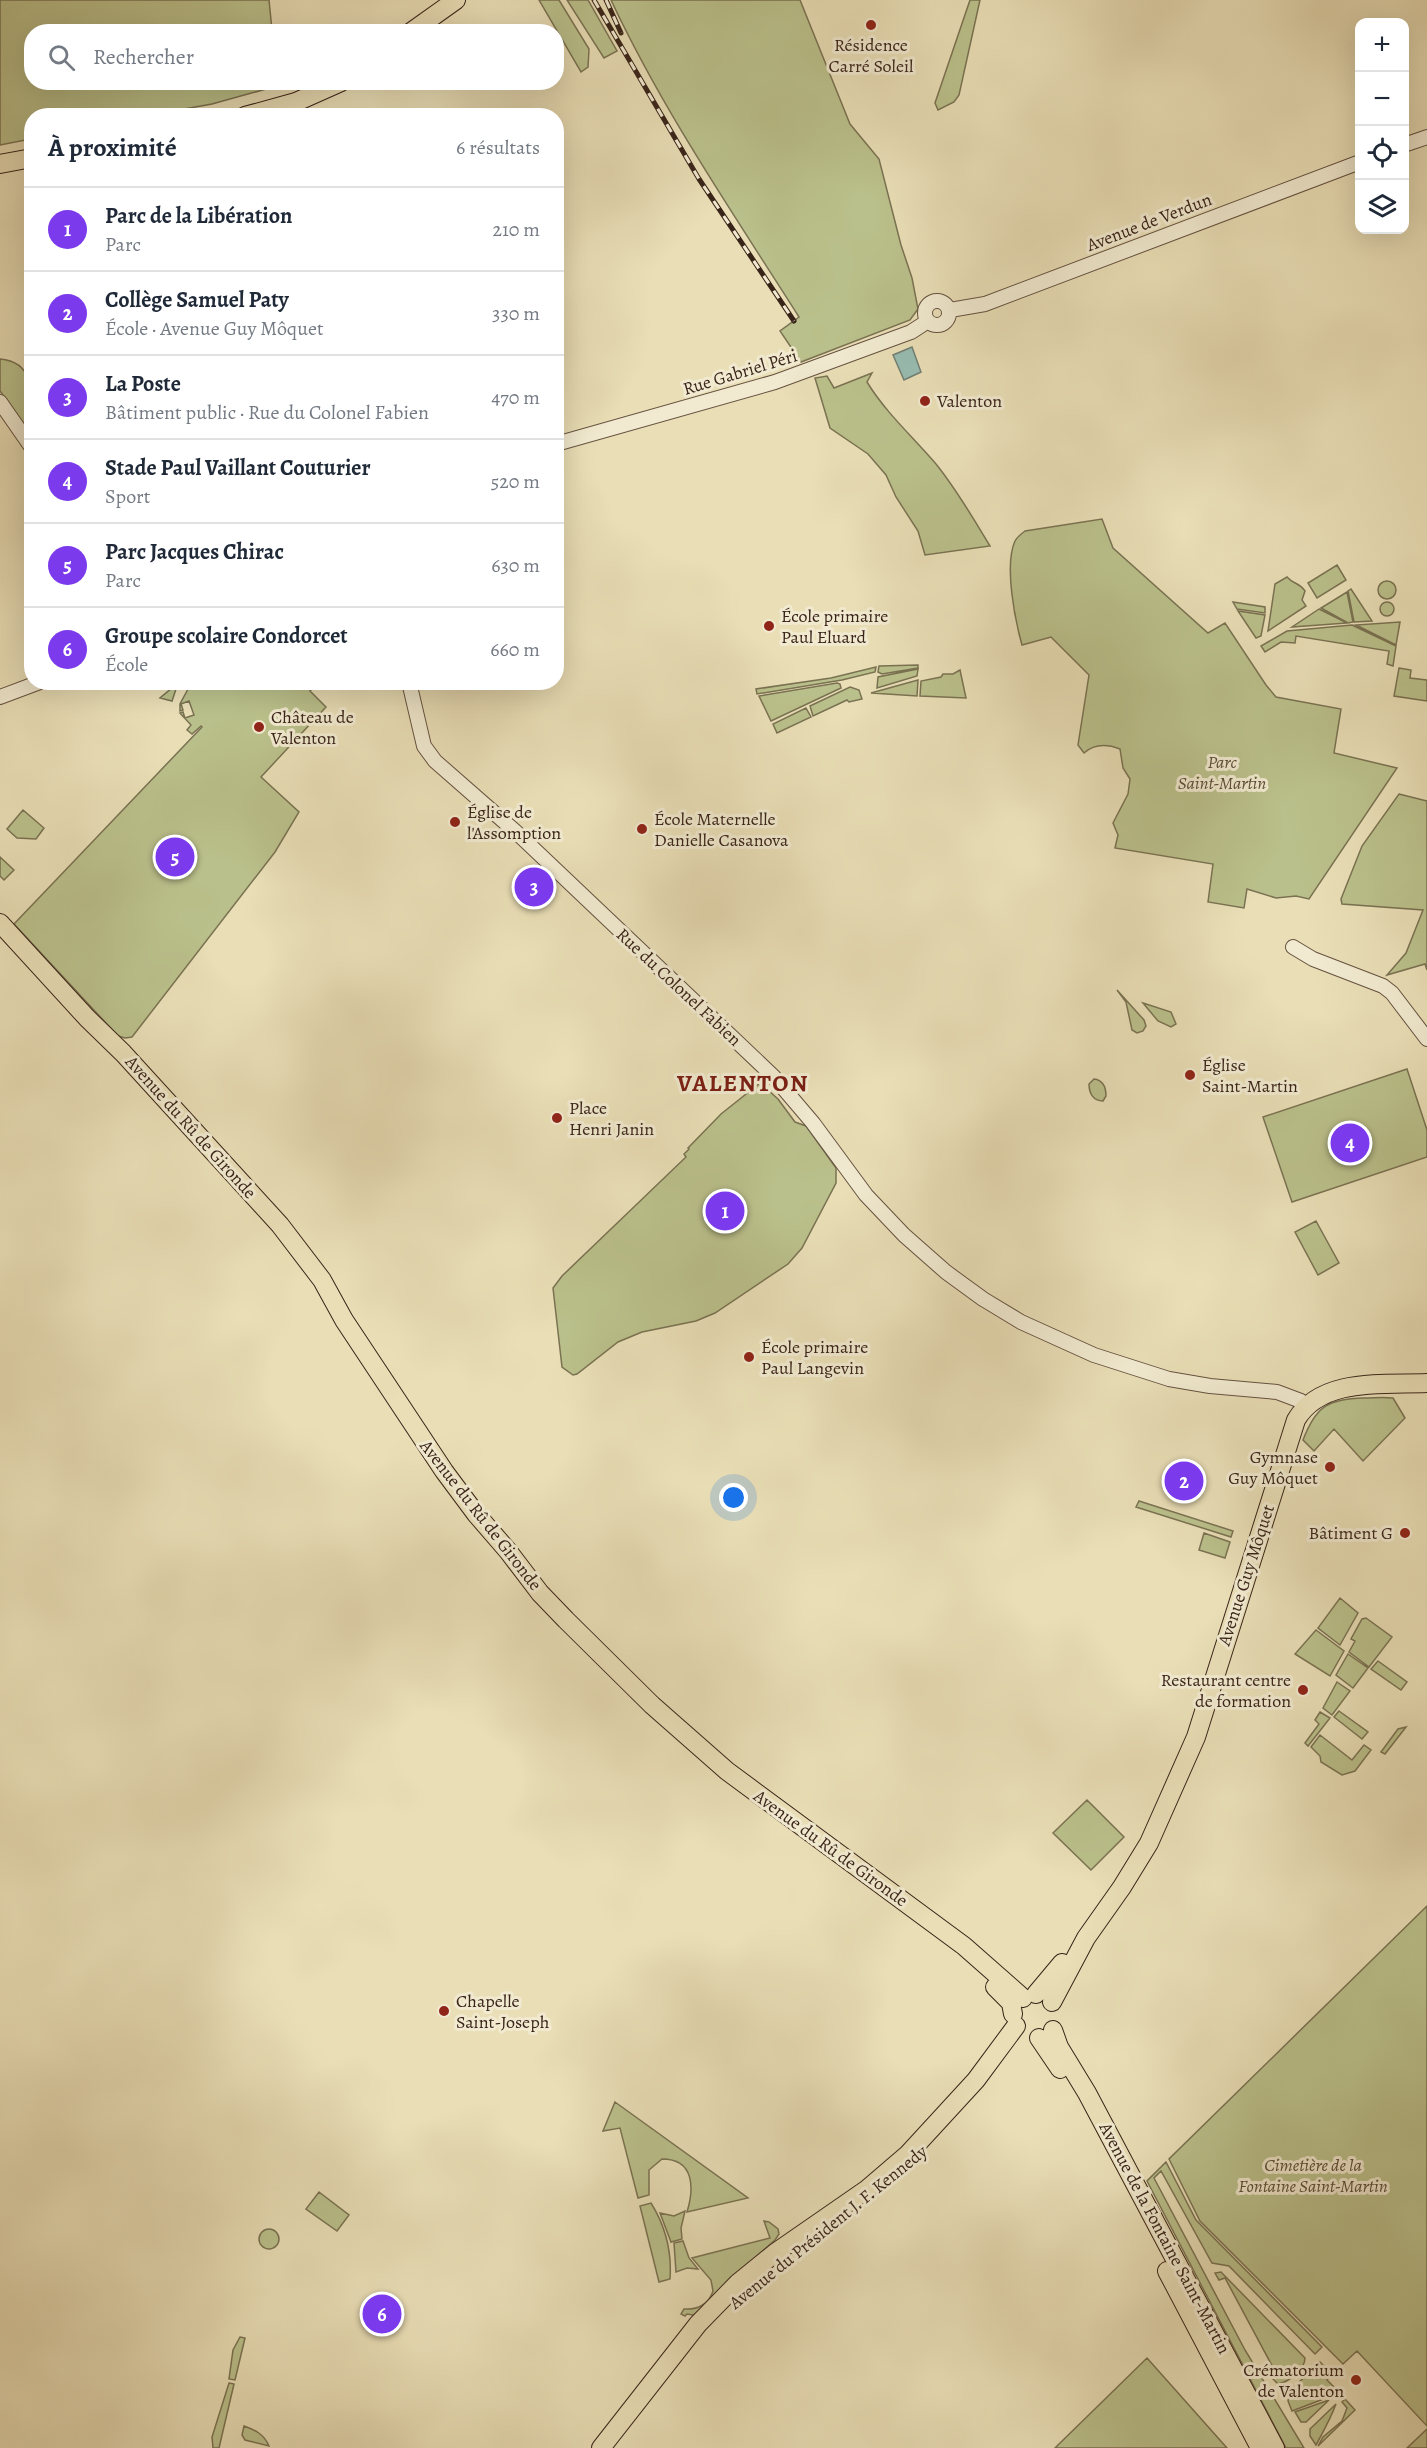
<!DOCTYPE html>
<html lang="fr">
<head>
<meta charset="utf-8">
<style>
  :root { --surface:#fff; --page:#f2f2f3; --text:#1f2937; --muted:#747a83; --line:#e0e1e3; --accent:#7c3aed }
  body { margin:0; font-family:Alegreya,serif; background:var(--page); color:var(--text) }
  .controls { position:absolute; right:18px; top:18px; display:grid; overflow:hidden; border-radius:12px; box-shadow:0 6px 24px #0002 }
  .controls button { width:54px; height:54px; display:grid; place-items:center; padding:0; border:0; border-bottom:2px solid var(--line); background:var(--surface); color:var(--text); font:30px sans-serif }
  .you { position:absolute; left:734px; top:1498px; width:21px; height:21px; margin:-15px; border:4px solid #fff; border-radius:50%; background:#1a73e8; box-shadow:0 0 0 9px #1a73e833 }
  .badge { display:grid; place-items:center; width:39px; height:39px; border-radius:50%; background:var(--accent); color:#fff; font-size:20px; font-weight:700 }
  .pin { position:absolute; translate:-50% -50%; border:3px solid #fff; box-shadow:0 2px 6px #0006 }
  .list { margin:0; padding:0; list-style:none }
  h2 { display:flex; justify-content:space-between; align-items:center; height:78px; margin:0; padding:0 24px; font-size:26px }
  h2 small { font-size:20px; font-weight:400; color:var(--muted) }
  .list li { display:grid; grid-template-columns:39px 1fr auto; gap:18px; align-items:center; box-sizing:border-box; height:84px; padding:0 24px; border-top:2px solid var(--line) }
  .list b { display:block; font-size:22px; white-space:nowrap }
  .list p { margin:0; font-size:20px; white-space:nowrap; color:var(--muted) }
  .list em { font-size:20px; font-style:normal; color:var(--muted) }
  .icon { flex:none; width:33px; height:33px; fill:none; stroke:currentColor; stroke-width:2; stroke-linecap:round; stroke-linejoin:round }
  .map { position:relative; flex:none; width:1427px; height:2448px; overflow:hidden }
  .search { position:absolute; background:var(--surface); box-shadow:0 6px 24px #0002; left:24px; top:24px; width:540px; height:66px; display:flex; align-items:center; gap:15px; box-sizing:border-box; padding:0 21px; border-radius:24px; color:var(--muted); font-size:22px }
  .panel { position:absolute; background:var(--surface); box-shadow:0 6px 24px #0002; left:24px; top:108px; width:540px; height:582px; border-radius:24px }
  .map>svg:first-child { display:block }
</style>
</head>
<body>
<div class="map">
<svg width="1427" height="2448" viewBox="0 0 1427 2448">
  <rect width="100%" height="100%" fill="#e9deb6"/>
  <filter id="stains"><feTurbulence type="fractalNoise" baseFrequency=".00333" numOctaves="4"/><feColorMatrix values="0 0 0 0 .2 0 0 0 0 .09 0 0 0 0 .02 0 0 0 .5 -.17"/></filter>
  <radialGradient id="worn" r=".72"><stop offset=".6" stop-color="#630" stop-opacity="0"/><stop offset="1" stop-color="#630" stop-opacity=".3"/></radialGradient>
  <path fill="#bac08b" stroke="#7a7252" stroke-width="1.5" d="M 0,0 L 269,0 L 272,30 L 282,28 L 288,31 L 32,32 L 32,82 L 276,82 L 277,86 L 212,104 L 151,115 L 32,116 L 31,139 L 0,145 Z
    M 539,0 L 559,0 L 589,49 L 588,67 L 581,72 Z
    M 567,0 L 588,0 L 617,51 L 604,58 Z
    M 611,0 L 800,0 L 850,124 L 879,159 L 901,245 L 912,278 L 918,309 L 910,320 L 801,362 L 780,331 L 799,317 C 733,213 663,111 611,0 Z
    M 970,0 L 980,0 L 959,95 L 954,102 L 938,110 L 935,103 Z
    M 0,359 C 40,362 31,405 31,434 L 0,391 Z
    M 872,373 L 867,382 C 886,413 913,437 936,464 C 957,490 973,518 990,546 L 925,555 L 918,531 L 896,497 L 886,475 L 868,454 L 830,428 L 815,378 L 827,376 L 834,388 Z
    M 1102,519 L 1113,548 L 1208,633 L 1225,623 L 1266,685 L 1276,697 L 1341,709 L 1334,753 L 1397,768 L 1309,899 L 1296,896 L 1276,898 L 1247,889 L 1244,908 L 1208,902 L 1213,864 L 1115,848 L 1118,835 L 1113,823 L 1128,794 L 1130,779 L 1123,768 L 1120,749 C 1107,744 1094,744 1084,753 L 1078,745 L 1089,675 L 1051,637 L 1022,645 C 1015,620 1004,565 1015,541 C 1017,537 1021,534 1025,531 Z
    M 1337,565 L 1346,580 L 1317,598 L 1308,583 Z
    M 1287,577 C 1293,584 1300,583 1305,591 L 1302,600 L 1306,606 L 1268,631 L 1275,584 Z
    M1378 590a9 9 0 1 1 18 0a9 9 0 1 1-18 0Z
    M 1351,589 L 1372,621 L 1354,622 L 1348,591 Z
    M 1347,592 L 1353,622 L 1348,623 L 1321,608 Z
    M 1233,602 L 1265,607 L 1265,613 L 1237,609 Z
    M1380 609a7 7 0 1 1 14 0a7 7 0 1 1-14 0Z
    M 1319,609 L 1347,623 L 1292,627 Z
    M 1238,611 L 1265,615 L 1261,636 L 1256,638 Z
    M 1400,622 L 1396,645 L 1356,625 Z
    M 1352,625 L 1396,646 L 1393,666 L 1387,664 L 1389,651 L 1296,636 L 1295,643 L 1281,642 L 1265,652 L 1261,646 L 1287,631 Z
    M 918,665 L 918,668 L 882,674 L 878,672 L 879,666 Z
    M 876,667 L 875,672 L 842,680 L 757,694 L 756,689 L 831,678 Z
    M 1399,668 L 1411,670 L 1410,678 L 1427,680 L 1427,701 L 1394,696 Z
    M 918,669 L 917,676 L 877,688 L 878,677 Z
    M 960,670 L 966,698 L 920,696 L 921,681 L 941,677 L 943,674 L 953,674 Z
    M 918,680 L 917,696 L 871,693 Z
    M 178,683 L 172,701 L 160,698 Z
    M 187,683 L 318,683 L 310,691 L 326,707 L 261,777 L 299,812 L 275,852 L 132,1037 L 125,1038 L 118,1036 L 14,924 L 202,727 L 201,726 L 192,734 L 187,730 L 191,725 L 180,713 L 183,712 L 185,718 L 194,715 L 189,701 L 181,704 L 183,710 L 180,711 L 180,704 L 188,689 L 191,688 L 188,687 Z
    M 837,683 L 840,684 L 841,688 L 771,721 L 759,696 Z
    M 850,687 L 859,690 L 862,699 L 849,702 L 847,700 L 813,716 L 810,706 Z
    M 806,708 L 811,717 L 777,733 L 773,724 Z
    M 1399,794 L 1427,801 L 1427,970 L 1425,964 L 1387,975 L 1406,953 L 1423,910 L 1342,904 L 1341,899 L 1362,846 Z
    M 23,810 L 44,828 L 36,839 L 17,838 L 7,829 Z
    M 0,857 L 14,870 L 4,880 L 0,876 Z
    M 1117,990 L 1144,1020 L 1146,1026 L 1143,1031 L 1137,1033 L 1132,1030 L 1126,1002 Z
    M 1143,1003 L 1171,1012 L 1176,1024 L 1171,1027 L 1158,1021 Z
    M 1407,1069 L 1427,1130 L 1427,1157 L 1292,1202 L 1263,1117 Z
    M 1094,1079 C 1103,1080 1106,1087 1106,1096 L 1103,1101 C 1093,1101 1089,1093 1089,1084 Z
    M 760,1083 L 778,1099 L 795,1122 L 806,1126 L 836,1168 L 836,1183 L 802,1248 L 788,1264 L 715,1313 L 696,1321 L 642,1332 L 618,1342 L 577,1374 L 573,1375 L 562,1367 L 553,1288 L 562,1276 L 686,1157 L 684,1154 L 689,1149 L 688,1148 L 721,1114 Z
    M 1316,1221 L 1339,1263 L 1318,1275 L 1295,1232 Z
    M 1393,1398 L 1405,1418 L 1363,1461 L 1334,1429 L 1314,1451 L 1303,1440 C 1316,1406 1328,1399 1364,1398 C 1373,1398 1383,1397 1393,1398 Z
    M 1139,1501 L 1233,1531 L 1231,1537 L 1136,1507 Z
    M 1204,1533 L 1230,1542 L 1225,1558 L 1199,1550 Z
    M 1340,1598 L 1358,1613 L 1340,1645 L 1318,1628 Z
    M 1366,1618 L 1392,1637 L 1369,1667 L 1349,1652 L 1355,1641 L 1351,1639 L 1362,1619 Z
    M 1316,1630 L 1344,1651 L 1330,1676 L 1295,1654 Z
    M 1348,1654 L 1368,1668 L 1353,1688 L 1336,1675 Z
    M 1378,1661 L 1407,1682 L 1401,1690 L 1371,1669 Z
    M 1337,1682 L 1350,1691 L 1332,1715 L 1323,1708 Z
    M 1339,1711 L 1368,1732 L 1362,1739 L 1334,1717 Z
    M 1320,1712 L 1330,1718 L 1308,1746 L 1305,1743 L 1319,1724 L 1315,1720 Z
    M 1406,1727 L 1385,1754 L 1381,1752 L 1398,1729 Z
    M 1320,1735 L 1352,1760 L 1364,1745 L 1371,1750 L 1355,1771 L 1342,1775 L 1321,1762 L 1320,1756 L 1311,1747 Z
    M 1087,1800 L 1124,1837 L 1091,1870 L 1053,1833 Z
    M 1427,1906 L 1427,2426 L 1357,2351 L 1343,2364 L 1200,2221 L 1169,2159 Z
    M 615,2102 L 748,2198 L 687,2212 C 694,2189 695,2159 662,2159 L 649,2170 L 649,2195 L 638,2198 L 620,2128 L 603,2131 Z
    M 1166,2162 L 1196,2220 L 1322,2347 L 1315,2354 L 1229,2266 L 1212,2263 L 1161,2171 L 1154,2178 L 1245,2350 L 1304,2448 L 1286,2448 L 1147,2181 Z
    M 319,2192 L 349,2215 L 337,2231 L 306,2209 Z
    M 651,2203 C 666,2227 672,2251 670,2279 L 659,2282 L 640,2206 Z
    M 685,2211 L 681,2228 L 682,2239 L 671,2242 L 660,2213 L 674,2216 Z
    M 764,2221 L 769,2222 L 778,2229 L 779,2234 L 775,2240 L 725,2284 L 699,2313 L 693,2315 L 687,2314 L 685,2316 L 681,2314 L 684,2309 C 698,2310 709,2304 713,2291 L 711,2280 L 692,2258 L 770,2238 Z
    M259 2239a10 10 0 1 1 20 0a10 10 0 1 1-20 0Z
    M 683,2241 L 689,2258 L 698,2269 L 687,2268 L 676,2272 L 674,2243 Z
    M 1221,2272 L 1305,2358 C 1305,2369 1289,2382 1278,2384 L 1270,2376 L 1276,2373 L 1225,2278 L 1219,2280 L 1215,2273 Z
    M 240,2337 L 245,2338 L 235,2380 L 229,2379 L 233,2350 Z
    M 1147,2358 L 1227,2448 L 1055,2448 L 1057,2446 Z
    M 1320,2362 L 1332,2374 L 1327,2380 L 1338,2391 L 1334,2395 L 1292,2411 L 1288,2401 L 1291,2390 Z
    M 229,2383 L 234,2384 L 219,2448 L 213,2448 L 212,2437 Z
    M 1345,2399 L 1355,2410 L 1318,2446 L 1323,2437 L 1342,2421 L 1347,2408 L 1342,2402 Z
    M 1329,2400 L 1306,2422 L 1301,2422 L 1295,2412 Z
    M 1336,2404 C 1330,2420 1323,2432 1316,2445 L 1310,2436 L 1310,2429 Z
    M 244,2426 C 255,2430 264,2434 269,2446 L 245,2440 L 242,2435 Z
    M 1427,2429 L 1427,2448 L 1407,2448 Z"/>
  <path fill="#97bcb1" stroke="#717f74" stroke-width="1.5" d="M 912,347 L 921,372 L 904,380 L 893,355 Z"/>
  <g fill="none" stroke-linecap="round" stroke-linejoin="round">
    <g stroke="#655240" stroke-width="16">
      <path id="minor" d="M 1404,145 L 1427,137
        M925 313a12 12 0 1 1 24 0a12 12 0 1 1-24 0Z
        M 950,310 L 985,304 L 1360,162
        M 0,402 L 32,448
        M 556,444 L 775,382 L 911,332 L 928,321
        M 409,682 L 424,746 L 435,761 L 516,832 L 773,1076 L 813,1123 L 866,1195 L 904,1235 L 946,1272 L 983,1299 L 1021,1322 L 1094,1355 L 1169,1379 L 1210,1386 L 1277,1392 L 1301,1401
        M 0,697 L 40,682
        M 1293,947 L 1313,959 L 1383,986 L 1392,993 L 1427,1039"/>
    </g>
    <g stroke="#392419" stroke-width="20">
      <path id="major" d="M 411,32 L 456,0
        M 245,116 L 296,102 L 341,82
        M 0,164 L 32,158
        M 0,923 L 87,1018 L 123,1053 L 280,1225 L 322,1280 L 344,1320 L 444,1471 L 476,1514 L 508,1551 L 540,1593 L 566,1620 L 652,1705 L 727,1771 L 964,1946 L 1023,1998
        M 995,1987 L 1011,2003 L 1013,2014
        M 1036,1994 L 1062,1963
        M 1052,2002 L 1086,1938 L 1122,1887 L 1149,1843 L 1196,1737 L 1296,1420 C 1321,1377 1384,1385 1427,1383
        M 1053,2030 L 1059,2047 L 1087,2093 L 1275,2448
        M 1039,2038 L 1060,2069
        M 1167,2271 L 1260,2448
        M 601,2448 L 698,2324 L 738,2283 L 775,2253 L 866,2190 L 908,2154 L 976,2080 L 1016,2026"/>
    </g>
    <use href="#minor" stroke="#f1ead0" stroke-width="14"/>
    <use href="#major" stroke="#e9deb6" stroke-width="18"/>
    <g stroke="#392419" stroke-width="5">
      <path id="rail" d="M 594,0 L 699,179 L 794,321
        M 606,0 L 621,33"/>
    </g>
    <use href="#rail" stroke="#f1ead0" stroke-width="3" stroke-dasharray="9" stroke-linecap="butt"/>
  </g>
  <g fill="#8f2418" stroke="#f1ead0" stroke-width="2">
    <circle cx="871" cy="25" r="6"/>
    <circle cx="925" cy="401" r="6"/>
    <circle cx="769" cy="626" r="6"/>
    <circle cx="259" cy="727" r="6"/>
    <circle cx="455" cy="822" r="6"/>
    <circle cx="642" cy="829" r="6"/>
    <circle cx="1190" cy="1075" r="6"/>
    <circle cx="557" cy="1118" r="6"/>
    <circle cx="749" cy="1357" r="6"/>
    <circle cx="1330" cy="1467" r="6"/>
    <circle cx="1405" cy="1533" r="6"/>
    <circle cx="1303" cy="1690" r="6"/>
    <circle cx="444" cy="2011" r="6"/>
    <circle cx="1356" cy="2380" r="6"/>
  </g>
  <g text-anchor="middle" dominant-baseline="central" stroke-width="6" stroke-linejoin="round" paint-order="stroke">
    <g font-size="18" fill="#392419" stroke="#f1ead0" text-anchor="start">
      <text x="871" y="45" text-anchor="middle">Résidence<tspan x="871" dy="21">Carré Soleil</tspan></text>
      <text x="937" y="401">Valenton</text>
      <text x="781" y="616">École primaire<tspan x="781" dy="21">Paul Eluard</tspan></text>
      <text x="271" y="717">Château de<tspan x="271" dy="21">Valenton</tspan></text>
      <text x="467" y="812">Église de<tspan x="467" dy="21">l'Assomption</tspan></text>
      <text x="654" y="819">École Maternelle<tspan x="654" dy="21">Danielle Casanova</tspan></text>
      <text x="1202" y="1065">Église<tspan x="1202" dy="21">Saint-Martin</tspan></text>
      <text x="569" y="1108">Place<tspan x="569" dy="21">Henri Janin</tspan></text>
      <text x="761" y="1347">École primaire<tspan x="761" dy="21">Paul Langevin</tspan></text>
      <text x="1318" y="1457" text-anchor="end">Gymnase<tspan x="1318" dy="21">Guy Môquet</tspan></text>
      <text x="1393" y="1533" text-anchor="end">Bâtiment G</text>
      <text x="1291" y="1680" text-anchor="end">Restaurant centre<tspan x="1291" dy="21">de formation</tspan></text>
      <text x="456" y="2001">Chapelle<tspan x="456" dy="21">Saint-Joseph</tspan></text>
      <text x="1344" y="2370" text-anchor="end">Crématorium<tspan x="1344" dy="21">de Valenton</tspan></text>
    </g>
    <g font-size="18" fill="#392419" stroke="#f1ead0">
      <text transform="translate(1149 222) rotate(-21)">Avenue de Verdun</text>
      <text transform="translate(740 372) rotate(-17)">Rue Gabriel Péri</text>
      <text transform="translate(679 987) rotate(43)">Rue du Colonel Fabien</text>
      <text transform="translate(191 1127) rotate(48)">Avenue du Rû de Gironde</text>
      <text transform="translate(481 1515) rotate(52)">Avenue du Rû de Gironde</text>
      <text transform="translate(1246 1575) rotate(-72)">Avenue Guy Môquet</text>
      <text transform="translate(831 1848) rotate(36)">Avenue du Rû de Gironde</text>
      <text transform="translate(828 2227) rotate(-39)">Avenue du Président J. F. Kennedy</text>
      <text transform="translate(1165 2238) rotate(62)">Avenue de la Fontaine Saint-Martin</text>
    </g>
    <g font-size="18" font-style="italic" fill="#594b36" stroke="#f1ead0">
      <text x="1222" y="762">Parc<tspan x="1222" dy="21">Saint-Martin</tspan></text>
      <text x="1313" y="2165">Cimetière de la<tspan x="1313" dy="21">Fontaine Saint-Martin</tspan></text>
    </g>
    <g font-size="24" font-weight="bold" letter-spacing="1.5" fill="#7a1f14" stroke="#f1ead0">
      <text x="743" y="1083">VALENTON</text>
    </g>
  </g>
  <rect width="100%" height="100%" filter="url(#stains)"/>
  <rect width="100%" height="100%" fill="url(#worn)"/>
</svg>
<div class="controls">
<button>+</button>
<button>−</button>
<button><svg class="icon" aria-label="locate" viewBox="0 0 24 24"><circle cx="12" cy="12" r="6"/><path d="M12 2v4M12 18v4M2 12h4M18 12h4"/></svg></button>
<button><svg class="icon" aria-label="layers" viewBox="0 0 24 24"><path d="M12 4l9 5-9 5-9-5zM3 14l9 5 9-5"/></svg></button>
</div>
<div class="you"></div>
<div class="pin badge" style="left:725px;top:1211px">1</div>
<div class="pin badge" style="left:1184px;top:1481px">2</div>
<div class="pin badge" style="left:534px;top:887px">3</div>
<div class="pin badge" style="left:1350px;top:1143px">4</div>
<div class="pin badge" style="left:175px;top:857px">5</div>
<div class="pin badge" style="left:382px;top:2314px">6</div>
<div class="search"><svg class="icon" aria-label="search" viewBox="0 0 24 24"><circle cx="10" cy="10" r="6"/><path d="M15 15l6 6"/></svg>Rechercher</div>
<section class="panel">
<h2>À proximité<small>6 résultats</small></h2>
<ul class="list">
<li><span class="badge">1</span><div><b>Parc de la Libération</b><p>Parc</p></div><em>210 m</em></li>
<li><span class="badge">2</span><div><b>Collège Samuel Paty</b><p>École · Avenue Guy Môquet</p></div><em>330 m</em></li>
<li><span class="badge">3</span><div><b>La Poste</b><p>Bâtiment public · Rue du Colonel Fabien</p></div><em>470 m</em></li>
<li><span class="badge">4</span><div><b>Stade Paul Vaillant Couturier</b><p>Sport</p></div><em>520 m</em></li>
<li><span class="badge">5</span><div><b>Parc Jacques Chirac</b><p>Parc</p></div><em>630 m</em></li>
<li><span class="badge">6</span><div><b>Groupe scolaire Condorcet</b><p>École</p></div><em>660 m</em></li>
</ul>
</section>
</div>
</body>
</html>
